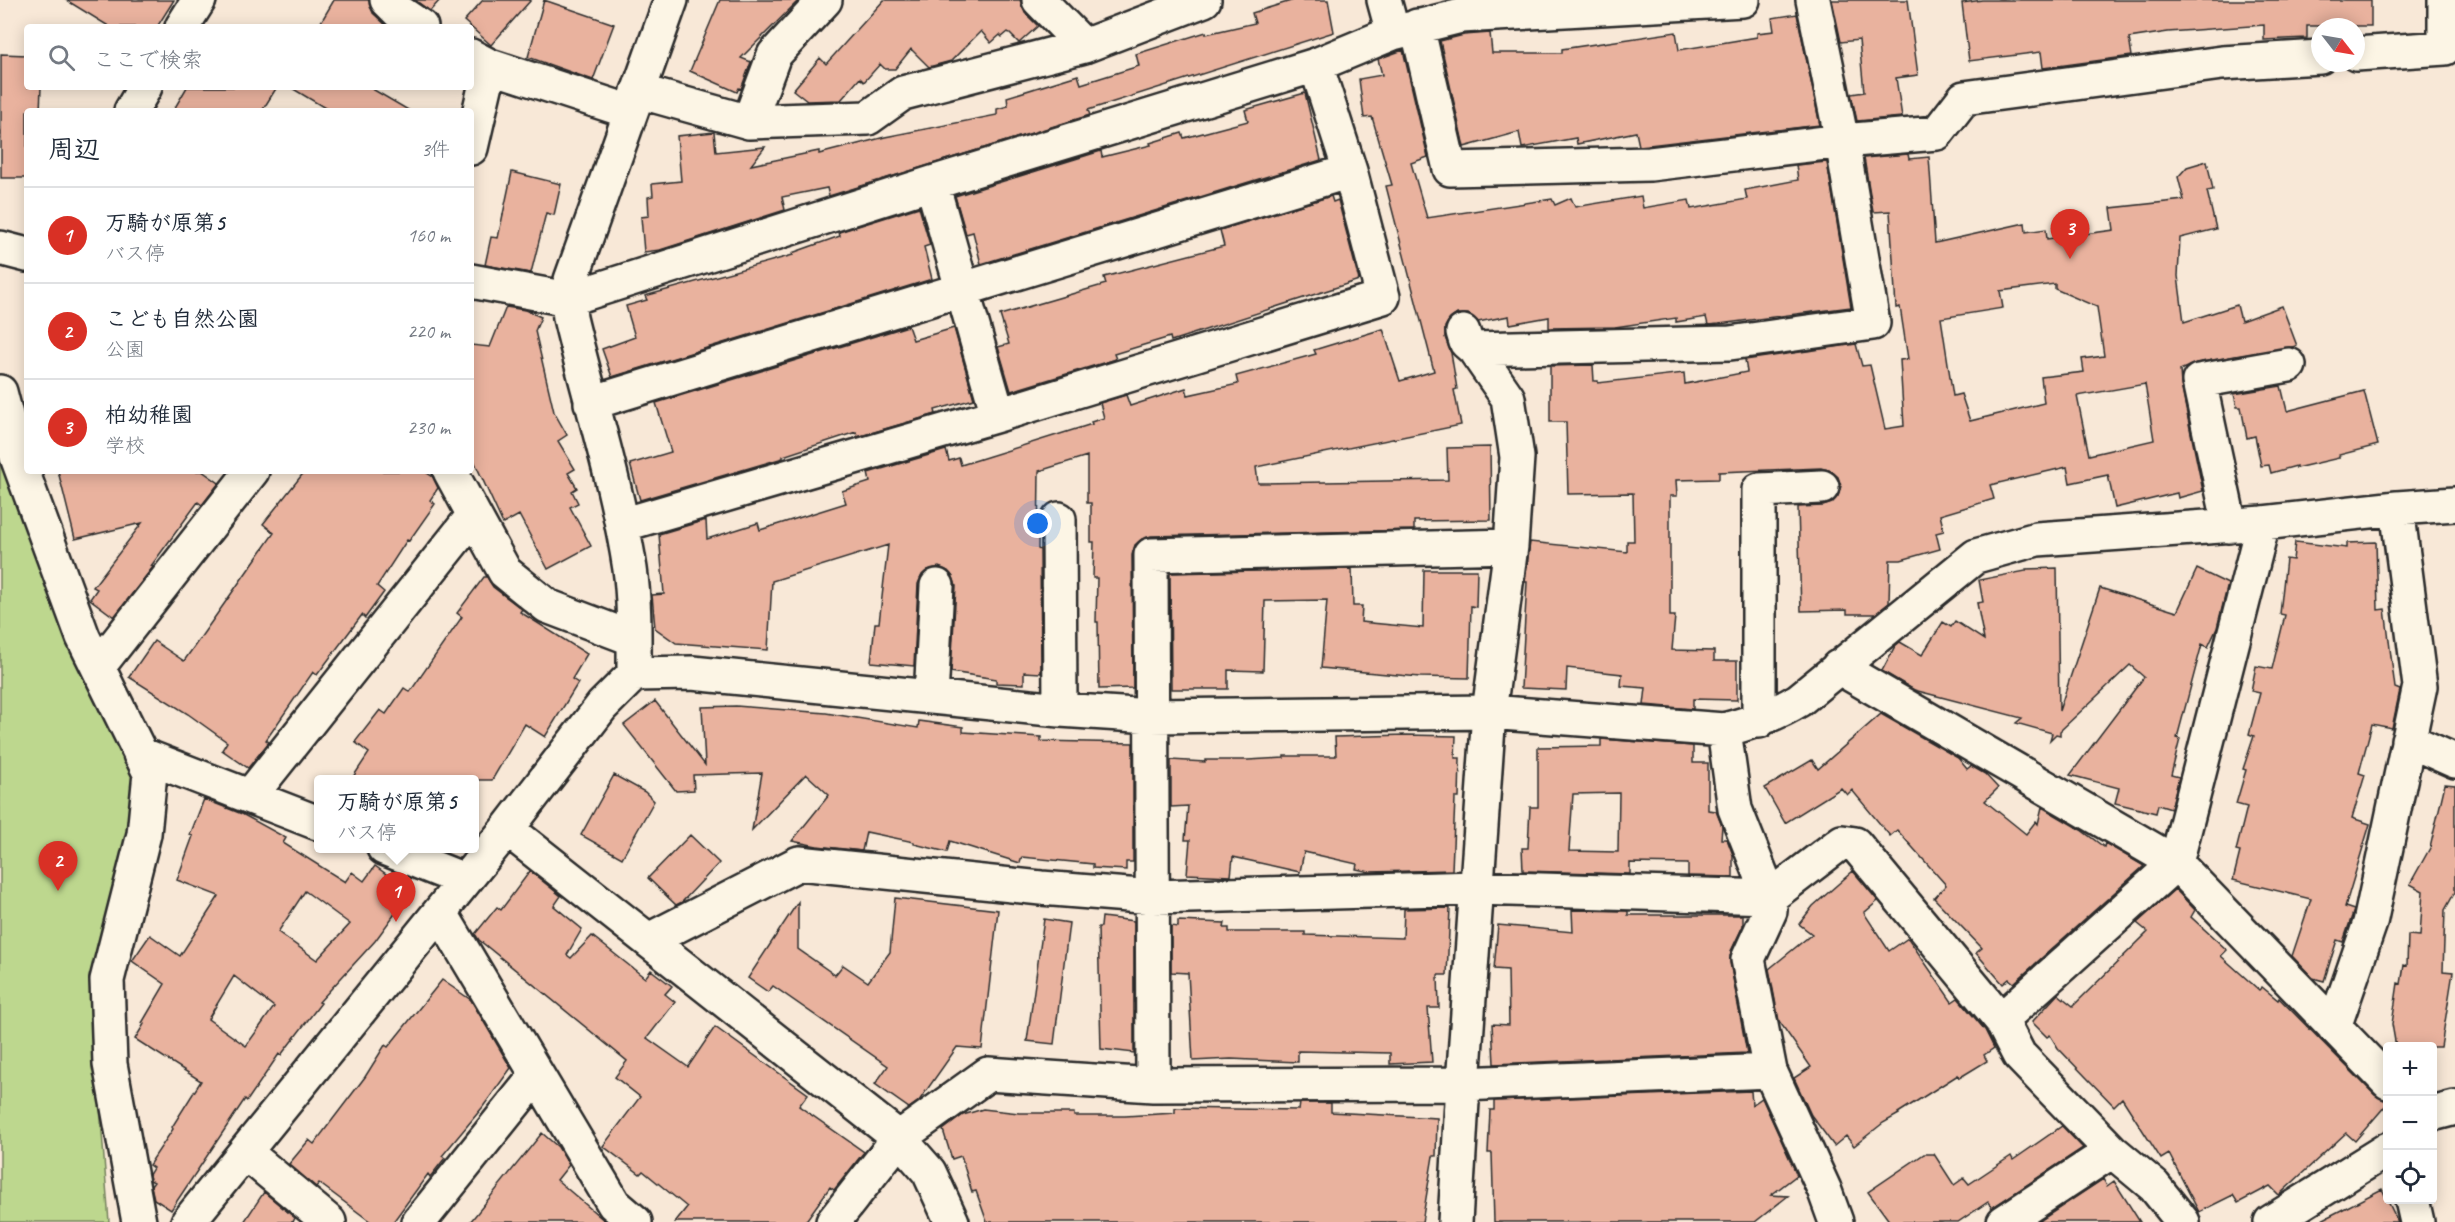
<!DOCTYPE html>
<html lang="ja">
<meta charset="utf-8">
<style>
body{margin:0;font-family:Caveat,"Klee One",sans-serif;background:#f2f2f3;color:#1f2937}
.controls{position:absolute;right:18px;bottom:18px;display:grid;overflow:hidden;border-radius:6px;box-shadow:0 3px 15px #0003}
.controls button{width:54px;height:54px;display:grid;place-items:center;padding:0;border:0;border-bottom:2px solid #e0e1e3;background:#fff;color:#1f2937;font:30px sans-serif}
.compass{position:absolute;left:2311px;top:18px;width:54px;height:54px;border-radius:50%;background:#fff;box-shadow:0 3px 15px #0003;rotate:121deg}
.you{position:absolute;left:1038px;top:524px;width:21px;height:21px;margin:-15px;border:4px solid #fff;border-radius:50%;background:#1a73e8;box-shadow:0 0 0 9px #1a73e833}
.badge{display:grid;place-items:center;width:39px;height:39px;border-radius:50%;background:#d93025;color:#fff;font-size:20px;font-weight:700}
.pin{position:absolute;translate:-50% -50px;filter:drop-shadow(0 2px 3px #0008)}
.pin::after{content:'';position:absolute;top:32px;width:21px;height:18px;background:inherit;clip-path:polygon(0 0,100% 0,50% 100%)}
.popup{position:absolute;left:314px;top:775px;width:165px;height:78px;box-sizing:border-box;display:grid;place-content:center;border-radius:6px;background:#fff;filter:drop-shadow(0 2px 4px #0005);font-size:20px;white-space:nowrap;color:#747a83}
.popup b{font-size:22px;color:#1f2937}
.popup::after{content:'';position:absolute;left:50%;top:100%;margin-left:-12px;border:12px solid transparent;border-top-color:#fff}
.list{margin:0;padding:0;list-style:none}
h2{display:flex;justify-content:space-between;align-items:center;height:78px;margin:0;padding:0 24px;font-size:26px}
h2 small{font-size:20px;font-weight:400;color:#747a83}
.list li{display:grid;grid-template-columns:39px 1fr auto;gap:18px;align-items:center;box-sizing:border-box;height:96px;padding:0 24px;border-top:2px solid #e0e1e3}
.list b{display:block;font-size:22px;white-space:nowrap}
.list p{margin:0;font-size:20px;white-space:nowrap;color:#747a83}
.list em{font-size:20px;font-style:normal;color:#747a83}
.icon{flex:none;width:33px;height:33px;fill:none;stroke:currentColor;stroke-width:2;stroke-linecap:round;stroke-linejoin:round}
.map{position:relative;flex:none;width:2455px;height:1222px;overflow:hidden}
.search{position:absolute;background:#fff;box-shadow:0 3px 15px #0003;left:24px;top:24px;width:450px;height:66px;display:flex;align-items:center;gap:15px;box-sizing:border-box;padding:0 21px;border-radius:6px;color:#747a83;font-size:22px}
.panel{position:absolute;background:#fff;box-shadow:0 3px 15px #0003;left:24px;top:108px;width:450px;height:366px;border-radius:6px}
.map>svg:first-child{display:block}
.green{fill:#bdd78e;stroke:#74815c;stroke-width:1.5}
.building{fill:#e9b29e;stroke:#2b2b2b;stroke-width:1.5;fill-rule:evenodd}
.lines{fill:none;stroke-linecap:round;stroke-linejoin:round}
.minor-casing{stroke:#2b2b2b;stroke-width:38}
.minor{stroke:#fcf5e5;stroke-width:33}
</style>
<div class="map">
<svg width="2455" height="1222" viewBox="0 0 2455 1222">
<rect width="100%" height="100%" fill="#f8e8d7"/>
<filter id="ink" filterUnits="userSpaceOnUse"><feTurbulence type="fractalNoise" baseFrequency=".0167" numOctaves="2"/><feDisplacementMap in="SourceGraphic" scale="12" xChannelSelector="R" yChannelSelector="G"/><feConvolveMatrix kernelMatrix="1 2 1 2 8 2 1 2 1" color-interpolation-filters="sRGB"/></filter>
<g filter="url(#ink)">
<path class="green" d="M0 443 2 466 85 669 139 789 91 994 109 1222H0Z"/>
<path class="building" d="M66 0H174L157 27H110Z
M334 0H369L373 13 388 27H318Z
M415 0H440L430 11Z
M483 0H531L491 45 464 21Z
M544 0 614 24 593 80 528 57Z
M720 0H799L741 58 751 62 741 89 739 88 737 92 690 71Z
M884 0H1020L1025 13 1038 26 1019 43 1008 32 1002 37 1000 35 991 43 981 31 951 61 929 67 911 49 895 69H885L880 64 864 82 860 78 841 100 807 101 793 90 820 58 826 64Z
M1294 0H1328L1334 32 1088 110 1090 115 829 196 827 188 782 197 785 210 660 250 644 252 641 217 649 216 648 197 653 196 652 184 681 181 677 136 714 132 716 152 765 147 751 165 819 151V154L885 137 997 115V109L1008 106 1007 97 1078 75 1081 84 1139 66 1136 54 1206 32V34L1255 23 1252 13Z
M1832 0H1908L1918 75 1896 78 1902 117 1857 121 1851 94 1864 92 1859 40 1841 42Z
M1982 0H2371V26H2307V38L2264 40V25L2168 32 2129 38 2132 56 2043 68 2041 52 1969 61 1962 3Z
M1797 14 1820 125 1649 145 1639 146 1636 132 1577 144 1576 138 1522 148 1519 132 1464 147 1440 41 1464 35 1490 33 1492 53H1562V49L1676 32 1679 50 1757 37V33L1774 31 1772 18Z
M1403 50 1428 157 1411 163 1427 218 1552 199 1555 205 1571 198 1575 207 1641 196 1643 208 1689 200 1691 209 1747 199 1745 190 1798 180 1796 165 1827 162 1851 307 1719 324 1708 325 1706 317 1676 322V318L1615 327 1549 328V317L1510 324 1509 316 1478 322 1468 314H1457L1450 319 1445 327V337L1451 353 1457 389 1454 390 1461 425 1256 467 1258 483 1448 480 1447 448 1490 447 1491 520 1414 521V530L1151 536 1142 539 1135 545 1132 555 1133 688 1099 689 1098 622H1096L1097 578H1093L1094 542H1091V503H1087V456L1039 471 1038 549 1040 550 1041 673 1024 672V684L996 683V679L951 672 956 586 953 577 948 571 939 567 928 570 922 575 918 584 914 666 871 662 875 623H879L888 545 772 581 768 650 676 643 655 628 652 595 664 594 659 534 706 520 707 539 758 523 760 530 846 503 842 491 870 482 868 473 946 450 949 461 959 458 961 465 1092 424 1091 422 1104 418 1100 403 1126 395 1130 406 1186 388 1188 395 1238 384 1236 376 1316 354 1314 350 1383 329 1400 381 1434 371 1386 186 1392 185 1372 117 1364 118 1359 79 1382 75 1378 59Z
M1 54 27 55V87H41L40 111H27V178H1Z
M187 87H277L262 111H173Z
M290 87H369L410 111H330Z
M1305 93 1321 160 981 264 973 232 966 234 955 196 1101 151 1102 157 1151 145 1150 143 1182 133 1184 138 1248 121 1245 110Z
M1908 154 1909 159 1929 157 1935 243 2025 223 2026 232 2046 229 2047 239 2114 230 2111 208 2184 200 2178 177 2187 167 2207 161 2213 190 2207 191 2216 229 2180 238 2178 276 2184 322 2237 305 2241 321 2282 306 2297 346 2196 363 2180 370 2181 385 2203 491 2178 498 2177 493 2115 508 2108 475 2070 483 2067 467 1990 485 1994 499 1940 515 1944 531 1936 533 1940 549 1901 560H1890L1889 603 1875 614H1847V610L1801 611 1798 507 1823 506 1832 503 1838 496 1841 486 1838 477 1831 471 1821 468 1719 472V479L1676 480 1677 496H1670V616H1675L1672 650 1714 651V661H1737V700L1693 699V709L1644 705 1646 688 1621 686 1622 674 1567 668 1566 690 1521 688 1527 582H1525L1530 542 1627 552V541H1634L1633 493 1568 494 1566 422H1550V366L1593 365 1594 381H1598V383L1684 373 1685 384 1747 372 1745 360 1856 344 1862 366 1870 365 1885 429 1904 426 1900 360 1908 359 1900 307 1896 308 1890 211 1873 212 1864 158ZM2055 284V289L2097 307 2104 356 2082 359 2084 372 2041 377 2044 403 1970 421 1961 394 1953 396 1941 318 2003 308 2000 291ZM2145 384 2154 440 2089 455 2077 396Z
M512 172 561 184 554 215 546 213 531 273 485 265 491 237 498 238Z
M1331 196 1333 202 1338 200 1359 280 1171 341 1170 337 1114 354 1116 359 1011 391 998 347 1009 344 1000 315 1106 284 1104 277 1224 246 1220 230Z
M919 207 930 245 924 247 932 279 612 377 602 349 635 337 626 306 647 300 645 296 793 255 792 253 840 236 839 232Z
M506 307 525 310 541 317 535 331 554 412 567 435 558 441 575 469 568 473 577 488 572 491 578 503 570 507 591 546 548 569 519 515 503 524 471 454V345L490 347Z
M908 326 913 340 954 328 974 399 935 410 936 414 857 437 856 432 783 456V458L640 500 630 464 671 452 656 403Z
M2281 386 2287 411 2364 391 2378 445 2339 455V458L2296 468V466L2271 473 2269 465 2261 466 2255 436 2247 438 2241 407H2237L2234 394Z
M58 471H202L219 483 202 505 198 502 151 566 153 567 114 617 90 599 97 589 93 587 142 523 75 539Z
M305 471H424L433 477 438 488 430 500 435 504 409 541 407 540 377 586 384 592 365 618 362 615 317 675 313 672 266 740 269 742 248 768 222 750 227 742 188 714 129 677 154 641 184 661 274 533 263 524Z
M2295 542 2347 548V543L2376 542 2378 610 2385 609 2395 688 2400 690 2392 728 2372 724 2359 773 2365 775 2352 818 2370 824 2345 907 2354 910 2352 916 2343 942 2337 940 2324 981 2313 978 2292 956 2311 899 2233 880 2240 852 2236 851 2247 807 2236 804 2246 770 2243 769 2254 736 2249 734 2260 693 2251 691 2256 666 2272 669 2285 615 2280 614 2286 559 2293 560Z
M2057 568 2059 711 2100 588 2177 612 2197 569 2228 584 2217 628 2208 647 2202 644 2177 738 2180 739 2171 775 2179 777 2171 809 2158 805 2156 813 2115 803 2119 788 2070 775 2144 677 2130 665 2060 731V735L2056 734 2050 740 2052 733 2016 723 2022 718 1914 690 1882 671 1895 646 1900 642 1922 655 1943 622 1951 627 1955 621 1984 640 1977 603 1983 602 1979 580 2026 571V569Z
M1352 569 1353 606H1362L1361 622 1423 628 1424 570H1477L1476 607 1471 606 1469 678 1420 677 1321 668 1327 600 1265 601 1263 671 1228 670V689H1171L1170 573Z
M484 577H487L493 587 522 609 520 612 587 654 572 679 578 683 545 737 525 724 492 780H351L369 753 355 742 380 710 386 714 404 688 410 692 462 617 457 613Z
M655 701 705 765 702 707 736 706 826 713 918 728 919 721 963 727V732L1041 737V741L1133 743V862H1126V870L1093 868V864L1022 857 1020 863 950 841 947 852 914 844V842L866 832 862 851 817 846 792 841 829 795 806 774 752 830 762 773 693 775 694 790 676 791 624 725Z
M1881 714 1958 758 1967 769 1971 766 1985 774 1998 788 1985 801 2026 834 2036 821 2038 824 2042 807 2081 830 2104 847 2105 843 2144 866 2014 983 2009 979 2003 984 1976 953 1982 948 1934 898 1946 885 1897 830 1890 836 1852 790 1847 795 1841 788 1785 823 1765 788 1812 760 1818 769Z
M1406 735 1456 736 1455 758H1460L1459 798H1455L1452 870 1370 872 1356 869 1357 864 1304 852 1300 872 1233 857 1231 876 1187 874 1190 840H1185L1188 806 1171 807V760L1205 762V760H1248L1284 758V756H1336L1335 737Z
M1601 739 1693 746V763H1708V810L1716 811 1722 826 1721 839H1727L1733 855V877L1688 876V864L1630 863V874L1523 871 1522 848H1528L1530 807H1538V747L1601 746ZM1619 793 1618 852 1569 851 1573 794Z
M614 775 645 792 654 801 622 858 581 835Z
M2445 784 2455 785V892L2445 910 2443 971 2453 972 2441 1047H2396L2392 1024 2398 983 2401 984 2404 965 2407 966 2408 935 2420 936 2423 891 2410 884 2430 848Z
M204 799 242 814 286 838 283 843 345 882 352 872 364 881 375 866 411 892 375 941 319 1002 321 1003 281 1055 279 1054 247 1101 245 1099 171 1210 154 1199 151 1186 154 1182 150 1180 149 1175 153 1168 149 1165 173 1129 172 1127 201 1081 135 1039 144 1024 142 1023 165 984 132 961 150 935 180 956 219 896 177 880 193 836 190 835ZM305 891 350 924 317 960 278 932ZM234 976 274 1007 246 1046 208 1019Z
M690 835 719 863 682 902 676 905 648 878Z
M530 871 561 896 554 906 582 929 567 955 571 958 592 936 645 978 651 970 672 986 665 994 675 1002 647 1038 688 1067 715 1027 808 1094 799 1106 864 1152 834 1190 830 1187 805 1222H675L687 1207 643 1171 640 1174 603 1146 640 1097 615 1077 627 1061 479 940 475 934 497 907 501 910Z
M1853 871 1878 901 1864 913 1889 951 1908 938 1952 1002 1958 998 1985 1030 1994 1048 1984 1055 1987 1061 1959 1078 1958 1075 1898 1113 1899 1114 1883 1123 1854 1146 1846 1136 1834 1146 1811 1115 1794 1078 1811 1067 1779 1021 1769 969 1812 934 1799 924 1813 906Z
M2175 889 2195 910 2191 917 2227 950 2221 956 2259 990 2262 987 2278 1000 2279 998 2375 1095 2386 1100V1105L2355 1141 2346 1133 2279 1195 2270 1186 2238 1203 2233 1195 2199 1212 2169 1154 2161 1159 2122 1098 2114 1106 2058 1048 2050 1035 2047 1037 2032 1022 2058 994 2073 1006 2148 932 2137 923Z
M895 898 998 910 982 1049 957 1047 919 1101 909 1108 875 1084 888 1066 773 986 768 992 748 978 798 902V949L835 975 843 965 868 982 890 952Z
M1450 908 1447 975H1438L1439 1008H1428L1432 1062 1390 1064V1053L1298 1051V1062L1231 1059 1193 1061 1188 973 1171 972V926L1178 927V921L1225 923 1224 928H1229V932H1305V935L1403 938 1404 909Z
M1572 910 1628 911V915H1743V926L1731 951 1730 962 1747 1053 1494 1064 1492 1024 1509 1025 1508 970 1494 969 1498 925 1573 932Z
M1102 917 1134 921V1053L1101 1049 1098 927H1101Z
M1044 919 1069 923 1054 1044 1027 1041Z
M442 980 471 1000 511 1068 482 1108 442 1156 445 1158 430 1177 428 1174 393 1222H371L319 1183 316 1187 289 1164 309 1140 314 1144 365 1077 385 1045 388 1047Z
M1751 1091 1752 1105 1762 1098 1797 1175 1771 1195 1788 1196 1755 1222H1494L1492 1153H1488L1490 1110H1494V1101Z
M1300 1103H1331V1112L1437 1118 1436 1156H1433L1422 1222H987L976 1191 972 1192 961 1156 952 1159 943 1130 963 1115 983 1109 1019 1113H1074V1116H1125L1175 1113V1108L1299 1110Z
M2062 1126 2083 1148 1992 1208 1988 1202 1958 1222H1890L1868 1192 1924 1154H1934L1954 1185 1964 1178 1969 1184 2011 1156 2013 1160Z
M542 1133 558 1147 569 1165 557 1180 606 1222H470Z
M2103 1179 2107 1186 2114 1181 2140 1222H2038Z
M2382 1189 2398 1222H2318Z
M264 1192 295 1218 293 1222H244Z"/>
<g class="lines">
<g class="minor-casing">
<path id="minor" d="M387 0 399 12 421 27
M1039 0 1084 46
M1384 0 1393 33
M1417 26 1450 169 1650 164 1842 141 1937 133 1964 98 2222 63 2320 57
M182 27 199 0
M2356 54 2445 48V0
M471 56 490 66 631 112
M638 91 749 122 868 118 903 93 1084 46 1204 0
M131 111 145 87
M749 122 774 55 825 0
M471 148 490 66
M932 183 998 415
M0 248 27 255
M471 281 568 299 932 183 1316 65 1393 33 1461 16 1743 0
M1474 349 1730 343 1873 323 1842 141 1813 0
M0 392 17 457 83 637 150 773 144 834 107 980 110 1064 139 1222
M591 403 1350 171
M450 471 505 572 547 606 634 639
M1059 519 1060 710
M622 525 998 415 1383 297 1350 171 1316 65
M2230 526 2199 381 2289 365
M98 667 252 471
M1838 667 2176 863 2388 1082
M634 674C634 640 635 603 630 569 617 484 590 401 570 318L568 299 571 280 671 0
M931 697 937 586
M1759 721V490L1822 487
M1724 730 1735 809 1770 897V911L1748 959 1770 1071 1824 1189 1836 1222
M2408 740 2455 761
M140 754 318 823
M250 796 474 515
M507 829 899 1138 929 1172 952 1222
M384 848 464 880
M440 912 614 1204 635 1222
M649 940 799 863 1041 888 1153 897 1477 888 1770 897 1842 842 1855 844 2001 1020
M2334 1027 2370 923 2420 686 2397 508
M1153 1085 1151 555 1511 546
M2432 1114 2455 1108
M245 1152 329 1222
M2412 1200 2417 1222
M188 1222 507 829 602 706 634 674 692 673 1060 710 1151 716 1489 712 1724 730C1751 723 1775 715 1799 700L1976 556 2037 539 2263 523 2397 508 2455 504
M419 1222 537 1075
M833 1222 899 1138 988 1074 1153 1085 1463 1084 1770 1071
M1455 1222 1463 1084 1489 712 1511 546 1517 457 1508 398 1474 349 1466 342 1463 332
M2004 1222 2112 1151
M2183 1222 2154 1186 2112 1151 2019 1055 2001 1020 2176 863 2263 523
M2271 1222 2388 1149"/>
</g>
<use href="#minor" class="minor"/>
</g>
</g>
</svg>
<div class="controls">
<button>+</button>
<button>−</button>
<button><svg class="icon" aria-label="locate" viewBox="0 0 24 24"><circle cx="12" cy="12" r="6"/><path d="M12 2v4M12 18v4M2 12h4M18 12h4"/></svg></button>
</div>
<svg class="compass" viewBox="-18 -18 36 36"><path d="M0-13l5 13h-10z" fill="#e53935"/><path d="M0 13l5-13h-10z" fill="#747a83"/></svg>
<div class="you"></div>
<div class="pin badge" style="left:396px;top:922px">1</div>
<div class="popup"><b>万騎が原第5</b>バス停</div>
<div class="pin badge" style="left:58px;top:891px">2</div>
<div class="pin badge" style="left:2070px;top:259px">3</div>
<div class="search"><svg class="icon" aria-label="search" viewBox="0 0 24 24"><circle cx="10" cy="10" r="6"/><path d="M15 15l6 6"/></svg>ここで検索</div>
<section class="panel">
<h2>周辺<small>3件</small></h2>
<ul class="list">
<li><span class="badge">1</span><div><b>万騎が原第5</b><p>バス停</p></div><em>160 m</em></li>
<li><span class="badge">2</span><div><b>こども自然公園</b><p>公園</p></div><em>220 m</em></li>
<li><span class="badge">3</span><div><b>柏幼稚園</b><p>学校</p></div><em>230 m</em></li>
</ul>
</section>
</div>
